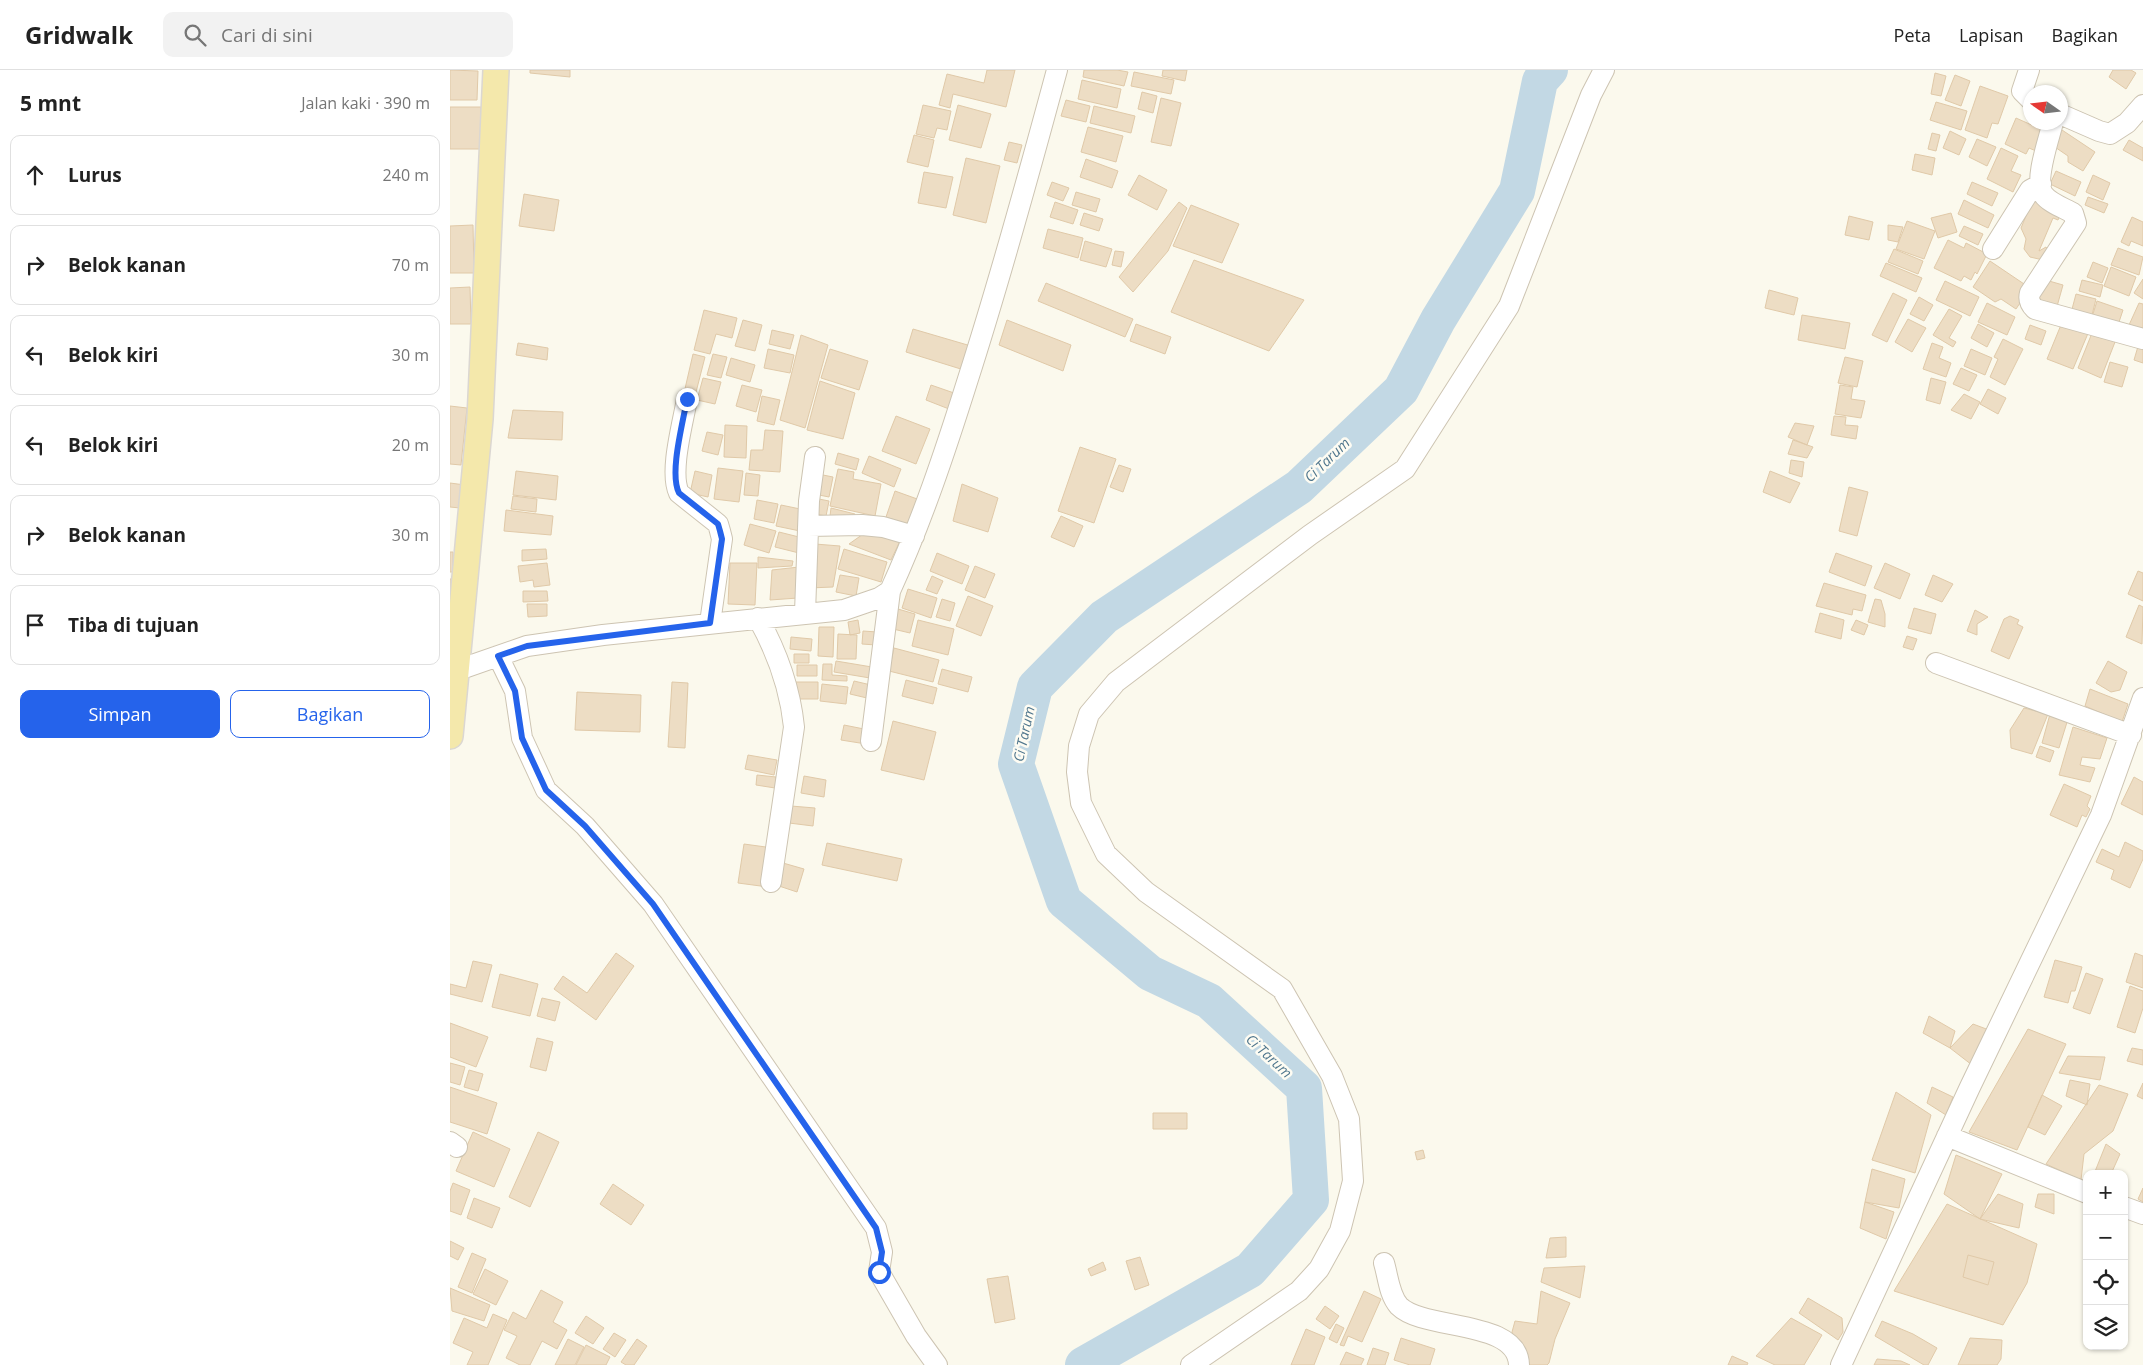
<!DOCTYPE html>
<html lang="id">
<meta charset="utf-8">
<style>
body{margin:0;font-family:"Open Sans",sans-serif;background:#f2f2f2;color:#222}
.controls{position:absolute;right:15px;bottom:15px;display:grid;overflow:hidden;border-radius:10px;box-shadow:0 1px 4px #0004}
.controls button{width:45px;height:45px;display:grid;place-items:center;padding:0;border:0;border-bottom:1px solid #e0e0e0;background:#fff;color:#222;font:25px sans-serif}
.compass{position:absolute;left:1573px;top:15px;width:45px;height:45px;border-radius:50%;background:#fff;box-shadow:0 1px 4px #0004;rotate:284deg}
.stop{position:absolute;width:15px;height:15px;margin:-11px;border:4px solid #2563eb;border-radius:50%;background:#fff}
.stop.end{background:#2563eb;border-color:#fff;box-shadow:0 1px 5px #0008}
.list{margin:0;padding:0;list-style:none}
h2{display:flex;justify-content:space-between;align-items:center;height:65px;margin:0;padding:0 20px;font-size:21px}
h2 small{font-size:16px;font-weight:400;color:#767676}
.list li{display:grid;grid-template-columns:32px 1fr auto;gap:15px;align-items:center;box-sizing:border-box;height:80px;margin:0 10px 10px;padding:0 10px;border:1px solid #e0e0e0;border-radius:10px}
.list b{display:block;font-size:19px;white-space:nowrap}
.list em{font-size:16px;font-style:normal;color:#767676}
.actions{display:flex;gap:10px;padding:15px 20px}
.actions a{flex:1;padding:11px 0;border:1px solid #2563eb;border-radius:10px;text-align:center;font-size:18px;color:#2563eb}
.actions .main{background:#2563eb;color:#fff}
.icon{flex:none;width:28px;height:28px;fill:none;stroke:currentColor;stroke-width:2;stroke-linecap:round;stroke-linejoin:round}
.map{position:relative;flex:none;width:1693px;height:1295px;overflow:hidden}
header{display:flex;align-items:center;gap:30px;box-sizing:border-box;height:70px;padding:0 25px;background:#fff;border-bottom:1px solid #e0e0e0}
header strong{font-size:24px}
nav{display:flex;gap:28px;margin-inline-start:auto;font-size:18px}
.search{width:350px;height:45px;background:#f2f2f2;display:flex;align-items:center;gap:12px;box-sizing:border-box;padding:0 18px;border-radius:10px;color:#767676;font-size:19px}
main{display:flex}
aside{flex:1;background:#fff}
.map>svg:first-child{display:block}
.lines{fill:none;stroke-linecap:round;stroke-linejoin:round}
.river{stroke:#c2d8e4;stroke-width:36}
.building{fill:#edddc4;stroke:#e0c9a8}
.minor-casing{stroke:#cdc4b2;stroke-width:22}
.major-casing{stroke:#dbd7d2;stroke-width:28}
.minor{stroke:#fff;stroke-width:20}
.major{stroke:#f4e8ab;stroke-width:25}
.route{stroke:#2563eb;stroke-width:6}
.labels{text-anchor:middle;stroke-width:5;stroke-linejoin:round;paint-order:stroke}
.water-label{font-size:14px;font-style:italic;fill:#4f768d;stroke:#fefcf3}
</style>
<header>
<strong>Gridwalk</strong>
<div class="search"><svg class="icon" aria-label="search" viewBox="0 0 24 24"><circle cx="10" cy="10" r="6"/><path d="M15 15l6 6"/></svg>Cari di sini</div>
<nav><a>Peta</a><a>Lapisan</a><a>Bagikan</a></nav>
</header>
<main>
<aside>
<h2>5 mnt<small>Jalan kaki · 390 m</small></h2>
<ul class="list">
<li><svg class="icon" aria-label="ahead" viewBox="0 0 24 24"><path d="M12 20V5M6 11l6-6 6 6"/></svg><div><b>Lurus</b></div><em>240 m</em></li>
<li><svg class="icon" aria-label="right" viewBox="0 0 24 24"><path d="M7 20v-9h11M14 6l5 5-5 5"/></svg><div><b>Belok kanan</b></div><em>70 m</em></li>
<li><svg class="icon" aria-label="left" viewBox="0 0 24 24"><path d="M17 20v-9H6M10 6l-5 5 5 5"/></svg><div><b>Belok kiri</b></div><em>30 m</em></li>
<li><svg class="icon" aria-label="left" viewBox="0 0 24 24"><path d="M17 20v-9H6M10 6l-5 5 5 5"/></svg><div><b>Belok kiri</b></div><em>20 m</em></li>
<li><svg class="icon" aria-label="right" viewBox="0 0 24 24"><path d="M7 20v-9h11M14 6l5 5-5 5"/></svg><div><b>Belok kanan</b></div><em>30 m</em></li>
<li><svg class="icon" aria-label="arrive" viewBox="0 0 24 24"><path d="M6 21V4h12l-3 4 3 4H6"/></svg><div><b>Tiba di tujuan</b></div></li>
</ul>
<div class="actions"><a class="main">Simpan</a><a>Bagikan</a></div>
</aside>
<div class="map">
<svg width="1693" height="1295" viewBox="0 0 1693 1295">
<rect width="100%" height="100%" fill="#fbf9ed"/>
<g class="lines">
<path class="river" d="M633 1295 800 1200 861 1130 854 1018 759 931 700 903 614 831 566 694 585 617 654 547 849 417 951 320 988 250 1067 121 1090 11 1100 0"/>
</g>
<path class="building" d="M0 0 28 1 27 30H0Z
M80 0H120V7L80 3Z
M537 0H565L556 37 503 24 500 38 489 35 497 4 534 13Z
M634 0H667L678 2 674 16 633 7Z
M713 0H737L735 11 712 6Z
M1663 0H1681L1686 3 1676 19 1659 7Z
M684 2 724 10 721 24 681 16Z
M1485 3 1496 6 1491 26 1481 24Z
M1505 5 1520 11 1511 36 1495 30Z
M632 10 671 19 667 38 628 29Z
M1530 16 1558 26 1548 54 1542 53 1537 68 1515 60Z
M692 22 707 26 703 43 688 39Z
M711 28 731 33 721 76 701 72Z
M616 30 640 36 636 52 611 46Z
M1486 32 1517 41 1511 60 1480 50Z
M473 35 501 41 497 60 487 58 484 68 466 64Z
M508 35 541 44 531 78 499 70Z
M644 36 685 46 681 63 640 53Z
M0 37H31L30 79H0Z
M1566 48 1595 61 1586 81 1579 78 1576 84 1555 74Z
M638 57 673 66 666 92 631 82Z
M1609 58 1645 82 1633 101 1618 92V86L1599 73Z
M1500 61 1516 69 1509 85 1493 78Z
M1482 63 1490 65 1486 81 1478 79Z
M464 65 484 70 478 97 457 92Z
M1527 69 1546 77 1537 96 1519 87Z
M1679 70 1693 78V91L1673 80Z
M559 72 572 75 567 93 554 90Z
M1551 78 1568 86 1561 101 1571 105 1563 122 1537 109Z
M1465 84 1485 88 1482 105 1462 100Z
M516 88 550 96 536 153 503 145Z
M636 89 668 101 662 118 630 107Z
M1606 101 1631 112 1625 126 1600 114Z
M474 102 503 107 496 138 468 133Z
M689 105 717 120 707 140 678 125Z
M1643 105 1660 113 1653 130 1636 122Z
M602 112 619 118 613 131 597 125Z
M1522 112 1548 123 1542 136 1517 124Z
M626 122 650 129 646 142 622 135Z
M74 124 109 130 104 161 69 156Z
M1638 127 1658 134 1654 143 1635 135Z
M1583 129 1612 141 1608 150 1603 148 1589 181 1596 177 1601 185 1593 190 1580 187 1574 179 1576 169 1571 158Z
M1514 130 1544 145 1538 158 1508 144Z
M605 132 628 140 623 154 600 147Z
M729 132 737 138 718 181 683 222 669 207Z
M741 135 789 154 772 193 723 176Z
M634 143 653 149 649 161 630 155Z
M1501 143 1507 162 1488 168 1481 148Z
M1399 146 1423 152 1419 170 1395 165Z
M1682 147 1693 152V176L1681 171 1679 176 1671 172Z
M1457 151 1485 161 1474 189 1446 179Z
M23 155 24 203H0V156Z
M1438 155 1453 157 1448 172 1438 170Z
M1514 156 1533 164 1528 175 1509 166Z
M598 159 633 168 628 188 593 178Z
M1498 170 1514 178 1516 173 1537 184 1527 204 1525 202 1521 210 1514 206 1511 211 1484 198Z
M635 171 662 179 656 197 630 190Z
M1668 178 1693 187 1689 205 1661 195Z
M1444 179 1473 191 1468 204 1438 192Z
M665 181 674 182 671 197 662 195Z
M744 190 854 230 819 281 721 242Z
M1540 191 1580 218 1566 239 1551 229 1545 232 1523 217Z
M1643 192 1658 198 1652 213 1637 207Z
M1436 193 1472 208 1466 222 1430 206Z
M1661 197 1686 207 1679 226 1654 216Z
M1592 209 1613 215 1606 240 1585 234Z
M1693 209V229L1684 223Z
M1632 210 1653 215 1650 227 1629 221Z
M1495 211 1529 227 1520 246 1486 230Z
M596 213 683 249 675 267 588 231Z
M20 217 21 254H0V218Z
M1319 220 1348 228 1344 245 1315 238Z
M1443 223 1457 230 1437 272 1422 265Z
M1626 224 1646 229 1641 249 1621 243Z
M1469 227 1483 235 1474 251 1460 244Z
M1647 231 1673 240 1668 255 1642 247Z
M1537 233 1565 247 1557 265 1528 252Z
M1689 233 1693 234V261L1679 255Z
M1499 239 1512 246 1499 268 1506 272 1503 277 1483 265Z
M254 240 287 248 282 268 266 264 260 284 244 280Z
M1352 245 1400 253 1395 279 1348 270Z
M1458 249 1476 258 1462 282 1445 272Z
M293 250 312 255 305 281 285 276Z
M557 250 621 275 613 301 549 275Z
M1613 250 1639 261 1623 299 1597 289Z
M686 254 721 267 715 284 680 271Z
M1528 254 1544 263 1537 277 1521 268Z
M1580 255 1596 261 1591 275 1575 269Z
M463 259 521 276 514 300 456 282Z
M322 260 344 265 340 279 319 274Z
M1642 263 1665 272 1651 308 1628 298Z
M351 265 378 275 355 358 330 350Z
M1553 269 1573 279 1555 315 1540 307 1548 289 1544 287Z
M68 273 98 278 97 290 66 285Z
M1482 273 1493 277 1489 288 1501 293 1496 307 1473 299Z
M1689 273 1693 274V293L1684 290Z
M318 279 344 285 340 303 314 298Z
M380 279 418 291 409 320 371 308Z
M1521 279 1542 288 1535 305 1514 296Z
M243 284 255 287 245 326 234 323Z
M263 284 277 287 271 308 257 305Z
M1395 287 1413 291 1407 317 1388 313Z
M281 288 305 295 300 312 276 305Z
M1660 292 1678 297 1672 317 1654 312Z
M1511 298 1527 305 1519 321 1503 314Z
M253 308 271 312 265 334 247 330Z
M1481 308 1496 312 1490 334 1476 330Z
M370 311 405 323 393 369 357 360Z
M292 315 312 320 306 342 286 336Z
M481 315 504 323 499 339 476 330Z
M1390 315 1403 317 1401 329 1415 331 1411 348 1385 344Z
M1538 319 1556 328 1548 344 1530 334Z
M1514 324 1530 332 1521 349 1501 340Z
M312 326 330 330 324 355 307 351Z
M0 336 17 338 11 395 0 394Z
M63 340 113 342 112 370 58 368Z
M446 346 480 359 466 394 432 381Z
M1384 346 1396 347 1395 355 1408 356 1406 369 1381 365Z
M1345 353 1364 356 1357 375 1338 367Z
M275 355 297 356 296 388 274 387Z
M315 360 333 361 330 402 299 400 301 380H313Z
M257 362 273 365 268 385 252 381Z
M1343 370 1363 377 1357 388 1338 384Z
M630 377 666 389 644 453 608 441Z
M388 383 409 389 406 400 385 394Z
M419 386 451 399 444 417 412 403Z
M1341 390 1354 392 1352 407 1339 403Z
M669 395 681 399 673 422 660 417Z
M268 398 293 401 289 432 264 429Z
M388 399 404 402 403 409 431 414 425 446 380 436Z
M66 401 108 406 106 430 63 425Z
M245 401 262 405 258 427 240 423Z
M1320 401 1350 413 1340 433 1313 422Z
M296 403 310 405 308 426 294 425Z
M368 404 383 407 379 427 364 424Z
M0 413 15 415 10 438 0 437Z
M512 414 548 428 538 462 503 451Z
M1399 417 1418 422 1407 466 1389 461Z
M445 421 470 430 461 456 436 447Z
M63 426 87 429 86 442 61 439Z
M364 428 379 431 376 446 361 443Z
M307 430 328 434 324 453 304 449Z
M331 435 355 440 350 461 326 456Z
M381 438 405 444 403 452 380 446Z
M56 440 103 446 101 465 54 461Z
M611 446 633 456 624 477 601 467Z
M300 454 326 461 319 483 294 475Z
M329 462 353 468 349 483 325 477Z
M416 462 450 471 441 490 399 474Z
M365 474 390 476 383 517 359 518Z
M96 479 97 489 72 491V480Z
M394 479 437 492 431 512 388 499Z
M0 482H3V502H0Z
M487 483 519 496 512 514 480 501Z
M1386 483 1422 496 1415 516 1379 502Z
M308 487 343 491 342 496 308 498Z
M97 493 100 515 84 517 83 510 70 512 68 496Z
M280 493H307L305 535 278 534Z
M1435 493 1460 504 1450 529 1424 518Z
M525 496 545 504 535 528 515 520Z
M349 497 348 528 320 530 322 500Z
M1688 501 1693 503V531L1678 524Z
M390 505 409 508 406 526 386 522Z
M1483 505 1503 514 1492 532 1475 525Z
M482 506 493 511 487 524 476 520Z
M0 509H2L0 553Z
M1374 513 1416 525 1412 541 1403 539 1402 545 1366 536Z
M458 519 487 528 481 548 452 538Z
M73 521H97L98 531 73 532Z
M518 526 543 536 531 566 506 556Z
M492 529 505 533 500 551 486 547Z
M1425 529 1431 530 1435 544V557L1418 552Z
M77 534H97V546L78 547Z
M1689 535 1693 537 1692 574 1676 567Z
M1464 538 1486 544 1481 564 1458 558Z
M448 539 465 544 460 563 443 559Z
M1525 540 1538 547 1527 554V565L1517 561Z
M1370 543 1394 550 1391 569 1365 562Z
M1560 546 1569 550 1567 554 1573 557 1559 589 1541 581 1554 549Z
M408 550 410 563 400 565 398 552Z
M468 550 504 559 498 585 462 576Z
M1406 550 1418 555 1414 565 1401 560Z
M369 557H384L383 587 368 586Z
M413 561 427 562 426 575 412 574Z
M388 564 407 565 406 589H387Z
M1457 566 1467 569 1463 580 1453 577Z
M341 567 362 569 361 581 340 579Z
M444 578 489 590 483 612 439 601Z
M344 584H359V593H344Z
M386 591 422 597 420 608 384 602Z
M1658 591 1677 602 1670 620 1661 622 1646 613Z
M373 594H382V605L397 606V611L372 610Z
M347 595H367V606H347Z
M492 599 522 607 518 622 488 614Z
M456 610 487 618 483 634 452 626Z
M404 611 421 615 417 628 400 624Z
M222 612 238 613 235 678 218 677Z
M343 612H368V629H343Z
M372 614 398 617 396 634 370 631Z
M1640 619 1678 634 1672 652 1635 636Z
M127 622 191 625 190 662 125 660Z
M1574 638 1598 644 1582 684 1561 678 1560 660Z
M1600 644 1618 649 1609 678 1592 673Z
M443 651 486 662 474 710 431 700Z
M394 655 419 660 416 674 391 670Z
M1623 657 1657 668 1650 689 1632 687 1630 695 1645 698 1640 712 1609 705Z
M1590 676 1604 681 1600 692 1586 687Z
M298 685 327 690 324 705 295 699Z
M307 705 326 707 325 718 306 715Z
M354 706 376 710 374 727 351 723Z
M1684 707 1693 712V745L1671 734Z
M1614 714 1641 726 1637 736 1640 739 1636 747 1632 745 1627 757 1600 745Z
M341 736 365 738 363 756 339 753Z
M1675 772 1693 781V789L1680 818 1661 809 1664 800 1646 792 1652 779 1669 787Z
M377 773 452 789 447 811 372 795Z
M294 774 323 778 318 817 288 813Z
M333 793 354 799 347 822 326 815Z
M166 883 184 896 146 950 104 919 113 906 137 923Z
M1685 883 1693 886V918L1676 912Z
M1605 890 1632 897 1625 921H1621L1618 933 1594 927Z
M23 891 42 895 32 932 0 924V914L16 918Z
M1636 903 1653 909 1640 944 1623 938Z
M50 904 88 914 80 946 42 937Z
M1680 916 1693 921V938L1685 963 1667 957Z
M92 928 110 932 105 951 87 946Z
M1479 946 1505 961 1500 978 1473 963Z
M0 953 38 967 26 997 0 987Z
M1523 954 1539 960 1522 995 1500 978Z
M1578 959 1616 974 1567 1080 1519 1062Z
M87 968 103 972 96 1001 80 997Z
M1682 978 1693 980V995L1677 991Z
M1618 986 1655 987 1650 1010 1609 1003Z
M0 993 15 997 10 1015 0 1012Z
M19 1000 33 1004 28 1021 14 1017Z
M1620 1010 1640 1014 1637 1035 1616 1026Z
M1693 1013V1029L1687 1026Z
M1649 1015 1678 1024 1663 1061 1634 1084 1631 1110 1596 1094Z
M0 1017 47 1033 37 1064 0 1052Z
M1482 1017 1503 1027 1496 1045 1477 1033Z
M1446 1022 1481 1045 1465 1103 1422 1090Z
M1592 1025 1612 1036 1595 1065 1578 1057Z
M703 1043H737V1059H703Z
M23 1062 60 1079 44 1117 6 1101Z
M88 1062 109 1072 80 1137 59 1127Z
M1656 1074 1670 1084 1661 1104H1644Z
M973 1080 975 1088 967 1090 965 1082Z
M1506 1085 1552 1104 1530 1149 1494 1124Z
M1422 1099 1455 1109 1449 1138 1415 1132Z
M3 1113 20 1120 11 1145 0 1141V1121Z
M163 1114 194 1135 181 1155 150 1134Z
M1693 1118V1132L1688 1129Z
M1548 1124 1573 1134 1569 1158 1530 1149Z
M1588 1124H1604V1144L1585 1137Z
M24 1128 50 1138 42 1158 17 1148Z
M1415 1132 1444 1142 1436 1169 1410 1158Z
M1497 1134 1587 1174 1577 1213 1553 1255 1444 1221Z
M1116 1167V1187L1096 1188 1100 1168Z
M0 1171 14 1178 8 1190 0 1186Z
M22 1183 36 1189 22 1223 8 1217Z
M1518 1185 1544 1192 1538 1215 1513 1207Z
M690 1187 699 1215 685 1220 676 1191Z
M653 1192 656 1200 641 1206 638 1199Z
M1135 1196 1130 1228 1091 1212 1094 1198Z
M35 1199 58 1211 46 1235 23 1224Z
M558 1206 565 1249 545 1253 537 1209Z
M0 1218 40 1235 34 1251 2 1241Z
M91 1220 113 1232 103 1252 117 1260 107 1279 92 1271 80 1295H70L56 1288 67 1266 54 1260 63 1242 76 1249Z
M914 1221 931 1229 912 1272 898 1266 894 1276 890 1275Z
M1091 1221 1120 1233 1105 1269 1099 1293 1097 1295H1074L1062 1262 1065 1251 1087 1254Z
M1358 1228 1392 1248 1393 1262 1388 1270 1349 1243Z
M875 1236 889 1246 880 1259 866 1249Z
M43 1244 57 1250 38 1295H17L23 1282 3 1273 14 1248 37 1258Z
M136 1246 154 1258 143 1274 125 1263Z
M1341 1248 1372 1265 1354 1295H1325L1306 1286Z
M1432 1251 1463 1264 1487 1278 1478 1295H1474L1425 1266Z
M886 1254 894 1258 887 1273 879 1269Z
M856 1259 875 1267 864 1295H841Z
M164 1263 176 1270 165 1287 153 1279Z
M951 1268 985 1279 980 1295H960L944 1290Z
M1520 1268 1552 1270 1551 1289 1547 1295H1508Z
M118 1269 134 1277 125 1295H105Z
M187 1269 197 1276 184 1295H176L171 1292Z
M136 1275 160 1287 156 1295H126Z
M923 1278 939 1283 935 1295H917Z
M896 1282 914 1289 911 1295H890Z
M1282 1286 1298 1293 1297 1295H1278Z
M1427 1289 1451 1291 1460 1295H1424Z"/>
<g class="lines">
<g class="minor-casing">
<path id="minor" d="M1579 0 1572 21 1580 29
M1610 44 1649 61 1660 64 1677 53 1693 35
M1603 52C1599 69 1584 110 1593 124 1599 133 1614 138 1623 143L1626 153 1580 223C1578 230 1580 234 1585 239L1693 269
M1543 179 1580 120 1591 114
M237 329C233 353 219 402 229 423L268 454 270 461 272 469 260 553
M358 456 412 455 433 457 464 466
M355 543 359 431 365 387
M308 548C327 582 340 618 344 657L321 812
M48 586 65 621 72 668 96 720 135 756 203 834 426 1158 432 1182 429 1202 466 1266 487 1295
M1486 593 1681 665
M8 600 77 576 153 565 394 540 429 528 440 521C472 451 495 382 518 309 551 206 579 104 607 0
M421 671 440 521
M1497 1066 1637 1123
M0 1072 7 1077
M1674 1137 1693 1144
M934 1193C938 1206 939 1225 949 1236 974 1261 1068 1249 1069 1295
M741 1295 849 1221 869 1199 890 1161 903 1111 899 1049 882 1006 832 919 696 822 656 784 631 733 627 702 629 676 639 644 666 612 860 465 955 399 1059 236 1141 25 1154 0
M1391 1295 1520 1017 1651 745 1693 628"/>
</g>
<g class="major-casing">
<path id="major" d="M0 666 30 349 46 0"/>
</g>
<use href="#minor" class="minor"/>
<use href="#major" class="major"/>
</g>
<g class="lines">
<path class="route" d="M237 329C233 353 219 403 229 423L268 454 270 461 272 469 260 553 77 576 48 586 65 621 72 668 96 720 135 756 203 834 426 1158 432 1182 429 1202"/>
</g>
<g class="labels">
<g class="water-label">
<text transform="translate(877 390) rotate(-44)" y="5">Ci Tarum</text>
<text transform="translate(574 664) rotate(-78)" y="5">Ci Tarum</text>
<text transform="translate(819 986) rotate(43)" y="5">Ci Tarum</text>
</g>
</g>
</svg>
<div class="controls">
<button>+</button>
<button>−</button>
<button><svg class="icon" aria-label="locate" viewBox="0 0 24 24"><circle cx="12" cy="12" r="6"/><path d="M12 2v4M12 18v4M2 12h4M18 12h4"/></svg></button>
<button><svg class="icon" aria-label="layers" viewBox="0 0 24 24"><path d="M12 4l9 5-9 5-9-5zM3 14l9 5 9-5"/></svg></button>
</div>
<svg class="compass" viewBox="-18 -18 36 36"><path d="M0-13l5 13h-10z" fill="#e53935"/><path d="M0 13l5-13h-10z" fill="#767676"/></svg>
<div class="stop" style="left:429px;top:1202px"></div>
<div class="stop end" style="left:237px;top:329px"></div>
</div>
</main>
